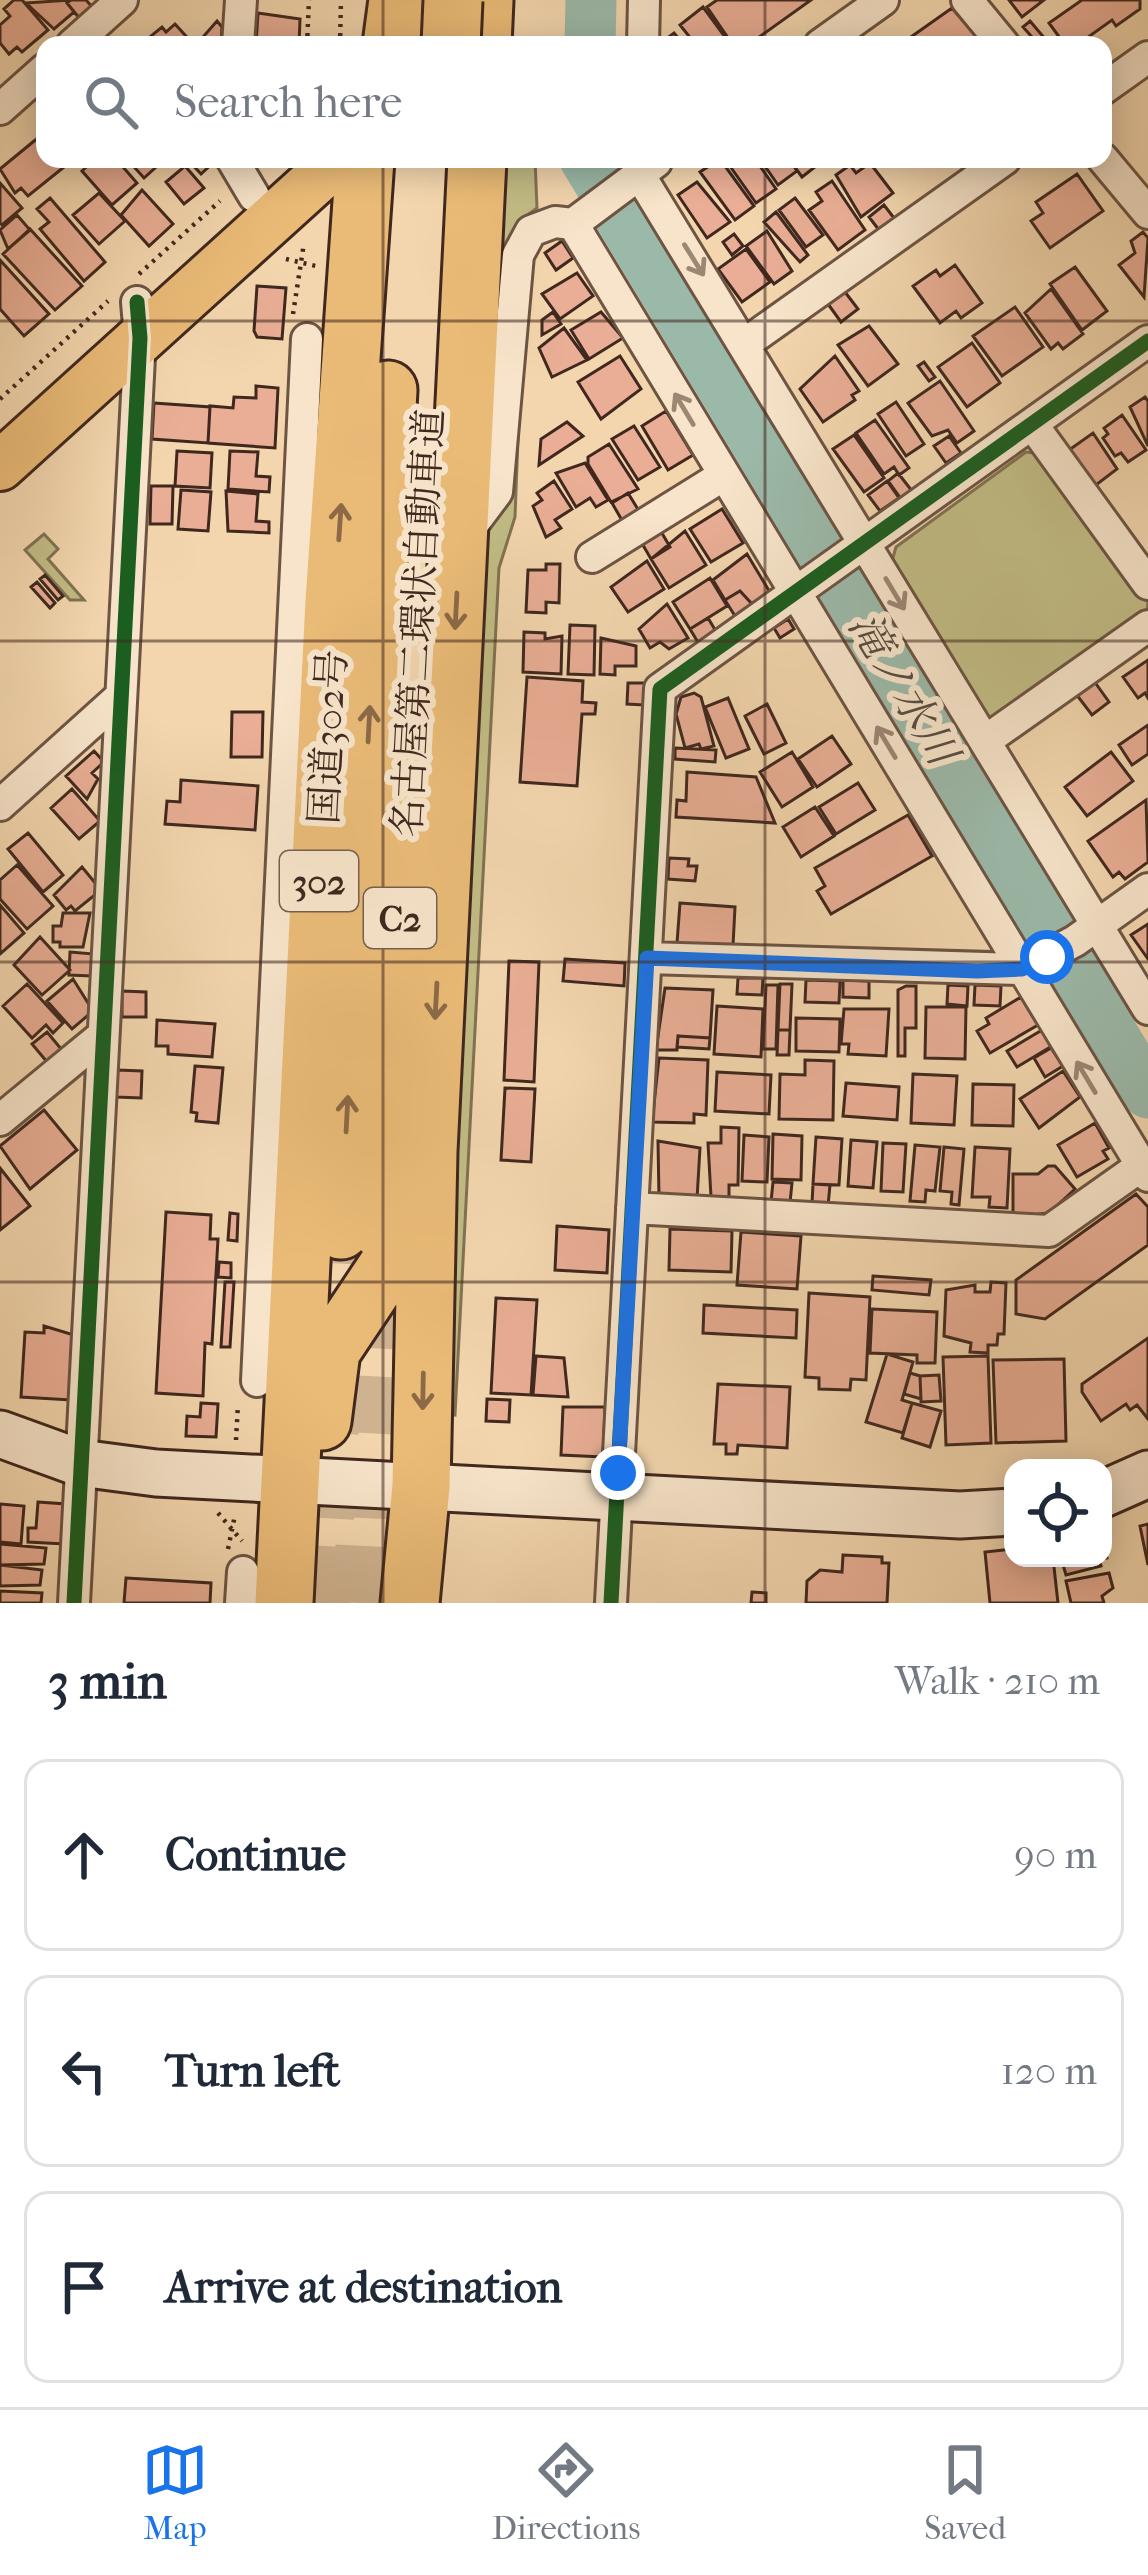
<!DOCTYPE html>
<meta charset="utf-8">
<style>
body{margin:0;font-family:"IM FELL French Canon","Noto Serif JP",serif;background:#f6f6f7;color:#1f2937}
.controls{position:absolute;right:36px;bottom:36px;display:grid;overflow:hidden;border-radius:24px;box-shadow:0 6px 30px #0003}
.controls button{width:108px;height:108px;display:grid;place-items:center;padding:0;border:0;border-bottom:3px solid #e0e1e3;background:#fff;color:#1f2937;font:60px sans-serif}
.stop{position:absolute;width:36px;height:36px;margin:-27px;border:9px solid #1a73e8;border-radius:50%;background:#fff}
.stop.end{background:#1a73e8;border-color:#fff;box-shadow:0 3px 12px #0008}
.list{margin:0;padding:0;list-style:none}
h2{display:flex;justify-content:space-between;align-items:center;height:156px;margin:0;padding:0 48px;font-size:51px}
h2 small{font-size:39px;font-weight:400;color:#747a83}
.list li{display:grid;grid-template-columns:78px 1fr auto;gap:36px;align-items:center;box-sizing:border-box;height:192px;margin:0 24px 24px;padding:0 24px;border:3px solid #e0e1e3;border-radius:24px}
.list b{display:block;font-size:45px;white-space:nowrap}
.list em{font-size:39px;font-style:normal;color:#747a83}
.icon{flex:none;width:66px;height:66px;fill:none;stroke:currentColor;stroke-width:2;stroke-linecap:round;stroke-linejoin:round}
.map{position:relative;flex:none;width:1148px;height:1603px;overflow:hidden}
.search{position:absolute;background:#fff;box-shadow:0 6px 30px #0003;left:36px;right:36px;top:36px;height:132px;display:flex;align-items:center;gap:30px;box-sizing:border-box;padding:0 42px;border-radius:24px;color:#747a83;font-size:45px}
.sheet{height:804px;background:#fff}
nav{display:flex;justify-content:space-around;align-items:center;box-sizing:border-box;height:168px;border-top:3px solid #e0e1e3;background:#fff;font-size:33px;color:#747a83}
nav a{display:grid;justify-items:center;gap:6px}
nav .on{color:#1a73e8}
.map>svg:first-child{display:block}
.green{fill:#c2bc85;stroke:#817252;stroke-width:3}
.lines{fill:none;stroke-linecap:round;stroke-linejoin:round}
.river{stroke:#9bb9a9;stroke-width:51}
.building{fill:#e9ae95;stroke:#40281f;stroke-width:3}
.highway-tunnel{stroke:#cfb391;stroke-width:57;stroke-dasharray:57 28;stroke-linecap:butt}
.street-casing{stroke:#6d5443;stroke-width:36}
.secondary-casing{stroke:#40281f;stroke-width:51}
.primary-casing{stroke:#40281f;stroke-width:54}
.highway-casing{stroke:#40281f;stroke-width:63}
.path{stroke:#40281f;stroke-width:4.5;stroke-dasharray:3 6;stroke-linecap:butt}
.street{stroke:#f7e4ca;stroke-width:30}
.secondary{stroke:#f7e4ca;stroke-width:45}
.primary{stroke:#eabb77;stroke-width:48}
.highway{stroke:#eabb77;stroke-width:57}
.highway-bridge-casing{stroke:#40281f;stroke-width:63;stroke-linecap:butt}
.highway-bridge{stroke:#eabb77;stroke-width:57}
.cycleway-casing{stroke:#f7e4ca;stroke-width:22}
.cycleway{stroke:#1b5e20;stroke-width:15}
.oneway{stroke:#9c8674}
.oneway2{stroke:#8c6a47}
.route{stroke:#1a73e8;stroke-width:15}
.grid{fill:none;stroke:#40281f;stroke-width:3;stroke-opacity:0.55}
.labels{text-anchor:middle;stroke-width:12;stroke-linejoin:round;paint-order:stroke}
.shield{fill:#f7e4ca;stroke:#776052;stroke-width:3}
.shield-label{font-size:36px;font-weight:bold;fill:#40281f}
.street-label{font-size:39px;fill:#40281f;stroke:#f7e4ca}
.water-label{font-size:42px;font-style:italic;fill:#574c42;stroke:#f7e4ca}
</style>
<div class="map">
<svg width="1148" height="1603" viewBox="0 0 1148 1603">
<rect width="100%" height="100%" fill="#f3d6ae"/>
<filter id="stains"><feTurbulence type="fractalNoise" baseFrequency=".00167" numOctaves="4"/><feColorMatrix values="0 0 0 0 .2 0 0 0 0 .09 0 0 0 0 .02 0 0 0 .5 -.17"/></filter>
<radialGradient id="worn" r=".72"><stop offset=".6" stop-color="#630" stop-opacity="0"/><stop offset="1" stop-color="#630" stop-opacity=".3"/></radialGradient>
<path class="green" d="M482 159H535L537 208 518 222 509 244 492 486Z
M520 386 515 517 499 568 455 1415 438 1413 483 536Z
M1026 452 1042 454 1148 602 1146 621 1003 721 983 720 890 568 896 547Z
M44 534 58 549 48 559 84 600H70L25 550Z"/>
<g class="lines">
<path class="river" d="M590 45 591 0
M585 159 1148 1093"/>
</g>
<path class="building" d="M14 0H22L48 30 22 52 17 47 9 54 0 43V25L10 16 4 9Z
M71 0H86L93 8 80 19 67 3Z
M71 0 67 3 74 12 54 29 26 3Z
M717 0H811L748 45H733L707 7Z
M1009 0H1044L1022 17Z
M1082 0H1140V9L1116 26 1112 20 1077 45H1065L1049 23Z
M703 7 731 45H696L680 25Z
M952 8 984 45H902L901 44Z
M258 13 300 19 299 45H256Z
M217 21 222 27 221 45H196Z
M1030 21 1046 40 1039 45 1023 27Z
M175 24 194 45H140L162 27 166 32Z
M674 33 684 45H658Z
M39 137 45 159H57L64 167 28 196 21 188 15 193 0 169Z
M95 159H116L137 183 112 205 82 171Z
M127 159H165L144 178Z
M187 159H216V160L201 174Z
M720 159 754 206 735 220 700 172Z
M725 159H755L776 189 756 203Z
M760 159H789L797 171 778 185Z
M789 159H817L820 163 802 177Z
M870 163 893 193 861 217 836 175 850 165 856 173Z
M185 166 204 188 184 204 166 182Z
M1077 174 1103 211 1050 248 1031 221 1043 213 1036 202Z
M832 181 865 230 838 250 809 210 822 201 816 192Z
M697 182 730 222 707 238 678 195Z
M0 183 22 208 2 225 0 223Z
M142 190 173 224 149 246 121 215Z
M99 193 125 221 99 244 73 215Z
M50 198 105 262 84 281 40 229 49 222 37 209Z
M795 198 823 235 806 247 779 210Z
M884 205 894 218 879 230 869 217Z
M776 212 808 255 800 262 764 222Z
M17 215 30 230 8 249 0 230Z
M30 229 82 286 55 310 3 254Z
M767 231 792 271 774 284 746 246Z
M1143 232 1148 238 1144 297 1119 265 1135 253 1131 241Z
M734 234 743 246 732 255 723 242Z
M562 241 573 258 556 270 545 253Z
M746 249 770 282 742 302 718 269Z
M0 260 49 314 24 336 0 309Z
M955 265 982 303 961 318 956 311 940 323 913 286 936 270 940 276Z
M1075 267 1107 311 1082 330 1050 284Z
M577 273 593 296 560 319 542 294Z
M257 286 286 288 282 339 257 337 254 331Z
M1051 289 1083 334 1063 349 1058 343 1051 349 1025 313Z
M845 292 858 309 841 322 828 304Z
M1015 307 1043 347 1002 376 973 336Z
M553 312 561 324 542 335V320Z
M601 312 623 338 589 359 571 330Z
M869 326 898 364 868 386 838 345Z
M564 328 587 360 552 377 539 348Z
M972 343 1000 383 967 407 938 367Z
M620 356 641 389 601 419 578 382Z
M835 356 859 391 852 395 855 400 823 422 800 389Z
M924 362 935 377 929 381 918 366Z
M940 381 974 431 957 443 948 430 932 436 908 403Z
M256 386 278 388 275 448 208 443 210 406 233 408 234 397 256 398Z
M1145 397 1148 401V446L1130 407Z
M896 402 924 444 906 456 878 414Z
M154 403 210 407 208 443 152 439Z
M666 411 693 455 668 470 642 426Z
M1122 415 1146 450 1128 462 1121 453 1115 456 1103 438 1108 434 1104 428Z
M875 420 909 468 899 475 894 467 884 474 856 433Z
M567 422 583 436 539 465 541 439Z
M634 426 660 467 638 480 612 439Z
M1093 433 1117 469 1096 485 1069 450Z
M854 435 884 478 864 492 833 449Z
M949 436 961 453 946 463 934 446Z
M609 444 638 489 611 502 588 464V457Z
M177 451 212 453 210 488 175 486Z
M230 451 258 452 256 476 270 477 269 492 228 489Z
M585 463 608 500 596 507 590 498 576 507 556 473Z
M898 473 912 491 901 499 888 481Z
M554 481 572 509 555 520 561 528 546 537 533 506 542 500 537 493Z
M887 481 899 498 880 511 868 495Z
M151 486H173L172 524H150Z
M181 490 211 492 208 531 178 529Z
M226 491 258 494 256 521 269 522V533L228 531Z
M628 493 639 511 623 522 612 503Z
M722 509 743 543 711 562 690 529Z
M659 528 670 547 651 559 640 540Z
M685 531 706 565 669 588 651 559Z
M747 554 771 594 753 605 740 591 725 600 713 580Z
M647 561 664 589 628 612 611 587Z
M546 564H560L559 603 546 602V613L526 612 528 570H546Z
M45 575 63 596 58 600 40 579Z
M710 578 727 606 690 629 673 602Z
M37 582 55 603 50 608 31 587Z
M740 591 753 605 735 616 725 600Z
M667 604 688 638 669 649 660 642 650 648 639 629Z
M708 618 717 633 699 644 690 629Z
M788 619 794 629 780 638 774 628Z
M570 625 595 626 594 675 568 674Z
M524 632 545 633V639L562 636 561 674 523 672Z
M601 638 636 646V666H615V675L600 674Z
M1148 660V698L1145 693 1138 698 1123 677Z
M527 677 583 681 582 702 596 703 595 714H582L577 786 520 782Z
M1094 681 1109 702 1092 715 1076 694Z
M628 683H645L644 705 627 704Z
M694 693 701 697 714 746 701 749 699 744 685 748 676 714 681 697Z
M728 698 749 749 726 758 705 707Z
M767 704 786 743 764 754 745 716Z
M232 712H263L262 757H231Z
M1148 725V754L1132 765 1119 745Z
M832 736 851 764 817 787 798 759Z
M675 748 716 750 715 762 675 759Z
M94 751 104 762 92 773 98 779 87 799 66 776Z
M792 752 813 787 782 807 760 772Z
M1111 752 1133 781 1087 816 1065 787Z
M687 772 756 777 775 823 676 817 677 800 686 801Z
M181 780 258 786 255 830 165 824 167 801 180 802Z
M858 783 875 810 836 834 819 807Z
M72 789 100 821 79 839 51 808Z
M1146 800 1148 862 1125 879 1119 872 1113 877 1088 841Z
M815 807 834 836 801 857 783 827Z
M908 815 932 856 831 914 817 891 825 886 815 868Z
M28 833 63 875 43 892 8 849Z
M669 858 689 859 688 866H697L695 881 668 879Z
M17 865 53 906 27 929 0 899V880Z
M82 867 101 890 75 911 71 906 66 910 54 895Z
M680 903 735 907 733 946 677 943Z
M0 905 24 933 0 954Z
M63 913H90L83 947H60V942H53V926H61Z
M1148 924V959L1131 935Z
M40 937 70 970 42 995 14 965Z
M70 952 94 954 92 976 69 975Z
M565 959 625 963 624 986 563 981Z
M509 961 539 962 534 1082 504 1080Z
M738 978H763L762 995 737 994Z
M73 979 93 1011 72 1029 47 1001Z
M806 980 840 981 839 1003 805 1002Z
M843 980 869 981V998L843 997Z
M27 984 63 1023 53 1033 46 1025 32 1038 3 1006Z
M780 984H792L790 1030H778Z
M766 985H778L776 1049H763Z
M948 985 968 986 967 1006 947 1004Z
M975 985 1001 986 1000 1006 974 1005Z
M906 986H916V1028H905V1056H898V990Z
M665 988 713 990 710 1038 678 1036 677 1050H656Z
M122 991 146 992V1017H122Z
M1021 997 1038 1025 990 1053 977 1031 989 1024 986 1018Z
M717 1006 763 1009 761 1057 714 1054Z
M926 1007H966L965 1059 925 1058Z
M844 1009H889L886 1056 848 1054 849 1044H841Z
M796 1018 840 1019 839 1052 796 1051Z
M157 1020 215 1024 212 1057 168 1054V1046H156Z
M778 1030H790L789 1055H777Z
M1042 1030 1052 1046 1017 1067 1007 1051Z
M47 1032 62 1050 47 1062 32 1044Z
M678 1036 710 1038 709 1049 677 1047Z
M1051 1048 1063 1066 1045 1077 1034 1058Z
M659 1058 708 1060 706 1115 694 1114V1123L652 1122Z
M805 1060 834 1061 833 1120 779 1119 780 1074 805 1075Z
M195 1066 223 1068 218 1123 196 1121 197 1113 191 1112Z
M117 1070 142 1071 141 1098 116 1097Z
M1063 1071 1080 1097 1039 1128 1020 1099Z
M717 1072 771 1075 769 1114 715 1111Z
M913 1074 957 1076 954 1125 911 1123Z
M846 1083 899 1087 897 1120 843 1116Z
M973 1084 1014 1085 1013 1126 972 1125Z
M505 1088 535 1089 531 1162 501 1160Z
M44 1110 77 1150 30 1189 0 1146Z
M1095 1123 1109 1148 1103 1151 1108 1159 1077 1177 1058 1145Z
M721 1127 739 1128 738 1185H729V1197H711L708 1143H721Z
M773 1134 802 1136 801 1180 772 1179Z
M744 1135 769 1137 767 1182 742 1181Z
M816 1137 842 1139 839 1185 813 1184Z
M851 1140 877 1142 873 1188 848 1186Z
M658 1141 700 1148 697 1199 659 1197Z
M883 1143 906 1144 903 1192 881 1191Z
M915 1145 940 1147 935 1191 926 1190 925 1202 910 1201Z
M944 1147 964 1149 959 1205 951 1204 952 1192 940 1191Z
M975 1147 1010 1149 1007 1208 989 1207 990 1197H972Z
M1048 1166H1055L1075 1189 1049 1213 1013 1217V1174H1038Z
M0 1168 30 1206 0 1230Z
M773 1182 792 1183 790 1203 771 1202Z
M813 1184 830 1185 828 1206 812 1204Z
M1136 1194 1148 1207V1245L1045 1319 1016 1314V1280Z
M166 1212 211 1215 210 1239H218L212 1344 205 1343 203 1396 156 1393Z
M230 1213 238 1214 237 1241 228 1240Z
M557 1226 609 1230 607 1273 555 1270Z
M670 1229 732 1231 731 1272 669 1270Z
M741 1232 801 1236 797 1289 737 1285Z
M219 1262 231 1263V1278L218 1277Z
M873 1276 931 1280 929 1295 872 1290Z
M225 1282H234L230 1347H221Z
M991 1282 1006 1283 1004 1334H998L997 1345H988V1353L970 1352 971 1343 944 1336 946 1290 975 1285V1292H990Z
M809 1293 870 1297 866 1380 851 1379 850 1390 819 1389V1378L805 1377Z
M496 1298 537 1300 531 1395 491 1393Z
M704 1305 797 1310 796 1338 703 1333Z
M872 1309 937 1312 935 1363H917V1355L870 1353Z
M44 1326 74 1335 71 1400 21 1397 25 1332 44 1333Z
M1148 1338V1419L1137 1405 1130 1410 1126 1404 1101 1421 1082 1392V1384Z
M887 1354 913 1362 902 1400 912 1403 903 1433 866 1422Z
M536 1356 564 1358 568 1397 533 1395Z
M988 1356 991 1443 946 1445 943 1357Z
M1064 1359 1066 1441 996 1443 993 1360Z
M910 1373 920 1376 921 1399 904 1394Z
M939 1375 941 1401 921 1402 920 1376Z
M718 1384 790 1387 787 1448 738 1445 737 1454H726V1444H714Z
M487 1399 510 1400 509 1422 486 1421Z
M201 1403 218 1404 216 1437 186 1436 187 1416 200 1417Z
M912 1403 941 1411 930 1447 902 1438Z
M563 1407H605L603 1457 561 1455Z
M38 1502 66 1504 64 1544 28 1542V1528H36Z
M0 1504 24 1506 21 1544 0 1542Z
M1148 1524V1565L1140 1526Z
M1103 1542 1107 1558 1099 1560 1101 1566 1066 1575 1061 1558H1103Z
M0 1544 46 1548 44 1564 0 1565Z
M1013 1549V1558H1053L1058 1603H990L985 1552Z
M843 1555 882 1557V1563H889L887 1603H806L807 1581 820 1570 842 1572Z
M0 1565 42 1570 40 1585 0 1586Z
M1109 1573 1113 1588 1102 1596 1104 1603H1071L1066 1581Z
M126 1578 211 1583 210 1603H124Z
M0 1591 42 1593 41 1603H0Z
M752 1592 766 1593V1603H751Z"/>
<g class="lines">
<path class="highway-tunnel" d="M321 1603 341 1230
M361 1603 379 1258"/>
<g class="street-casing">
<path id="street" d="M967 0 1004 45
M72 45 122 0
M238 45 241 0
M643 45 644 0
M820 45 883 0
M1103 89 1148 57
M0 109 45 69
M232 159 254 196
M640 159 639 174 1148 1009
M1103 159 1148 213
M573 224 1148 1176
M746 343 1005 159
M1032 424 1148 584
M464 536 497 492 518 255 531 231 555 222 573 224 656 162
M592 557 724 475
M985 741 1148 626
M0 805 120 697
M647 958 1022 969 1075 941 1148 889
M0 1120 102 1036
M632 1208 1049 1231 1141 1166
M257 1381 307 339
M74 1603 140 338 137 302
M241 1603 243 1572
M611 1603 660 689 1148 341"/>
</g>
<g class="secondary-casing">
<path id="secondary" d="M0 1434 80 1463 156 1473 960 1515 1013 1512
M1103 1494 1148 1474"/>
</g>
<g class="primary-casing">
<path id="primary" d="M0 466 339 159"/>
</g>
<g class="highway-casing">
<path id="highway" d="M392 45 398 0
M482 45 484 0
M341 1230 388 390
M381 1230 409 761
M322 1421 331 1351 399 1249 413 1201
M284 1603 334 601 365 159
M410 1603 421 1486 428 1151 477 159"/>
</g>
<path class="path" d="M307 45 309 0
M340 45 341 0
M286 259 316 266
M139 274 220 201
M293 314 304 243
M0 399 108 301
M236 1440 238 1404
M218 1513 242 1541
M228 1549 235 1515"/>
<use href="#street" class="street"/>
<use href="#secondary" class="secondary"/>
<use href="#primary" class="primary"/>
<use href="#highway" class="highway"/>
<g class="highway-bridge-casing">
<path id="highway-bridge" d="M451 45 453 0"/>
</g>
<use href="#highway-bridge" class="highway-bridge"/>
<g class="cycleway-casing">
<path id="cycleway" d="M74 1603 140 338 137 302
M611 1603 660 689 1148 341"/>
</g>
<use href="#cycleway" class="cycleway"/>
</g>
<defs><path id="oneway-shaft" d="M-6 0H5M1.5-3L5.5 0L1.5 3" fill="none" stroke-width="1.6" stroke-linecap="round" stroke-linejoin="round" transform="scale(3)"/></defs>
<g class="oneway">
<use href="#oneway-shaft" transform="translate(694 260) rotate(58)"/>
<use href="#oneway-shaft" transform="translate(684 409) rotate(-121)"/>
<use href="#oneway-shaft" transform="translate(895 594) rotate(59)"/>
<use href="#oneway-shaft" transform="translate(886 742) rotate(-121)"/>
<use href="#oneway-shaft" transform="translate(1086 1077) rotate(-121)"/>
</g>
<g class="oneway2">
<use href="#oneway-shaft" transform="translate(340 522) rotate(-86)"/>
<use href="#oneway-shaft" transform="translate(456 611) rotate(93)"/>
<use href="#oneway-shaft" transform="translate(369 724) rotate(-87)"/>
<use href="#oneway-shaft" transform="translate(436 1001) rotate(93)"/>
<use href="#oneway-shaft" transform="translate(347 1114) rotate(-87)"/>
<use href="#oneway-shaft" transform="translate(423 1391) rotate(91)"/>
</g>
<g class="lines">
<path class="route" d="M618 1473 647 958 977 971 1022 969 1047 957"/>
</g>
<path class="grid" d="M383 0V45M765 0V45M383 159V1603M765 159V1603M0 321H1148M0 641H1148M0 962H1148M0 1282H1148"/>
<g class="labels">
<g class="shield">
<rect x="280" y="851" width="78" height="60" rx="9"/>
<rect x="364" y="888" width="72" height="60" rx="9"/>
</g>
<g class="shield-label">
<text x="319" y="894">302</text>
<text x="400" y="931">C2</text>
</g>
<g class="street-label">
<text transform="translate(417 623) rotate(-87)" y="14">名古屋第二環状自動車道</text>
<text transform="translate(327 737) rotate(-87)" y="14">国道302号</text>
</g>
<g class="water-label">
<text transform="translate(904 688) rotate(59)" y="15">滝ノ水川</text>
</g>
</g>
<rect width="100%" height="100%" filter="url(#stains)"/>
<rect width="100%" height="100%" fill="url(#worn)"/>
</svg>
<div class="controls">
<button><svg class="icon" aria-label="locate" viewBox="0 0 24 24"><circle cx="12" cy="12" r="6"/><path d="M12 2v4M12 18v4M2 12h4M18 12h4"/></svg></button>
</div>
<div class="stop" style="left:1047px;top:957px"></div>
<div class="stop end" style="left:618px;top:1473px"></div>
<div class="search"><svg class="icon" aria-label="search" viewBox="0 0 24 24"><circle cx="10" cy="10" r="6"/><path d="M15 15l6 6"/></svg>Search here</div>
</div>
<section class="sheet">
<h2>3 min<small>Walk · 210 m</small></h2>
<ul class="list">
<li><svg class="icon" aria-label="ahead" viewBox="0 0 24 24"><path d="M12 20V5M6 11l6-6 6 6"/></svg><div><b>Continue</b></div><em>90 m</em></li>
<li><svg class="icon" aria-label="left" viewBox="0 0 24 24"><path d="M17 20v-9H6M10 6l-5 5 5 5"/></svg><div><b>Turn left</b></div><em>120 m</em></li>
<li><svg class="icon" aria-label="arrive" viewBox="0 0 24 24"><path d="M6 21V4h12l-3 4 3 4H6"/></svg><div><b>Arrive at destination</b></div></li>
</ul>
</section>
<nav>
<a class="on"><svg class="icon" aria-label="map" viewBox="0 0 24 24"><path d="M3 6l6-2 6 2 6-2v14l-6 2-6-2-6 2zM9 4v14M15 6v14"/></svg>Map</a>
<a><svg class="icon" aria-label="directions" viewBox="0 0 24 24"><path d="M12 3l9 9-9 9-9-9zM9 14v-3h6M13 9l2 2-2 2"/></svg>Directions</a>
<a><svg class="icon" aria-label="saved" viewBox="0 0 24 24"><path d="M7 4h10v16l-5-4-5 4z"/></svg>Saved</a>
</nav>
